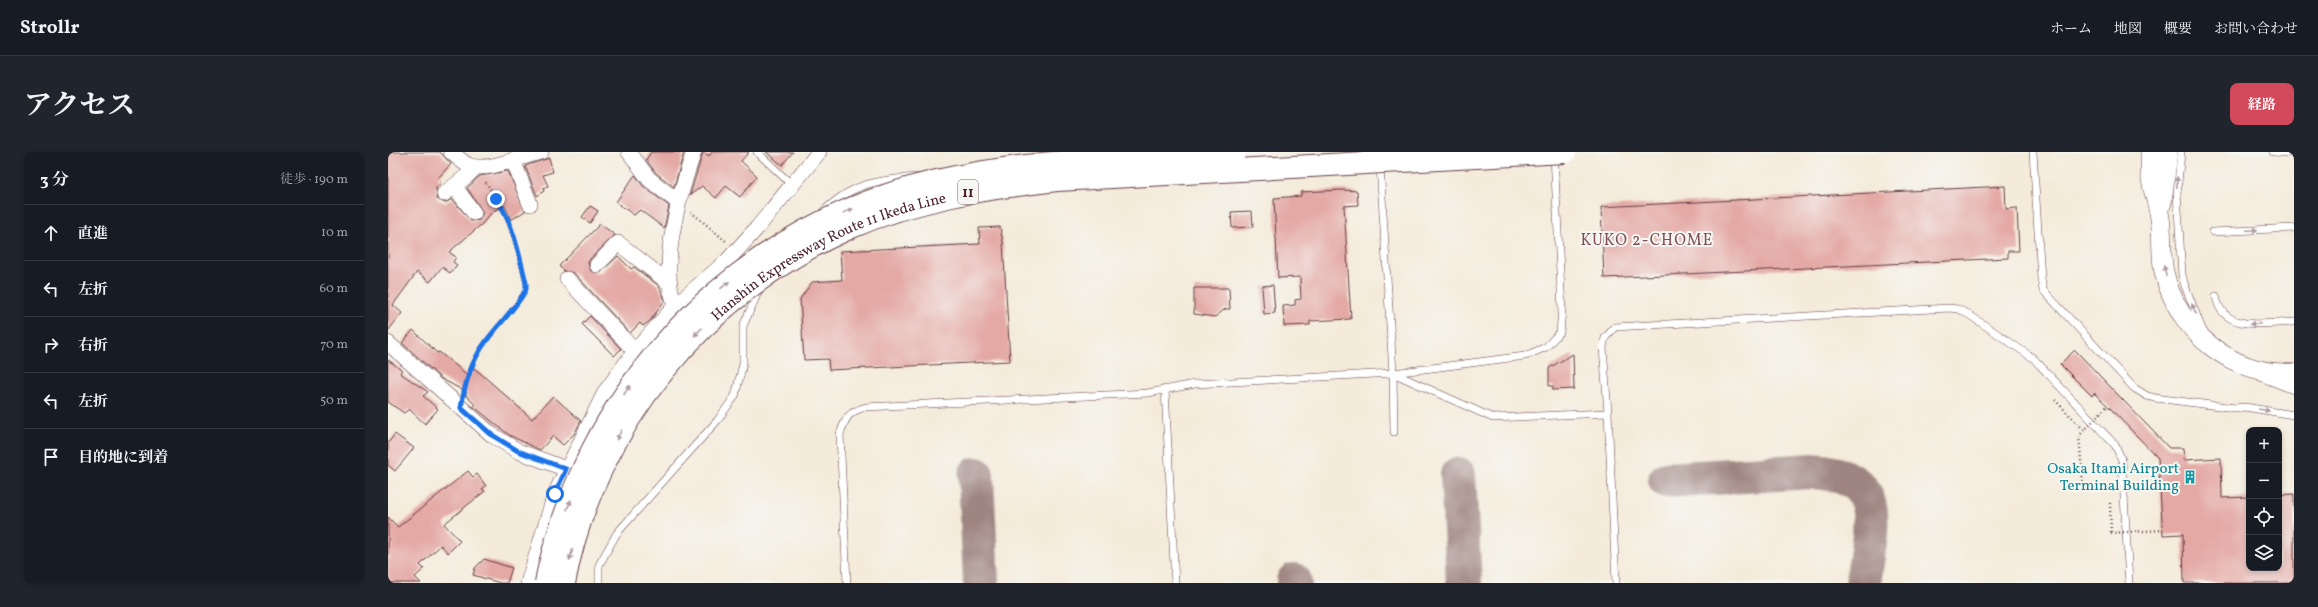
<!DOCTYPE html>
<html lang="ja">
<meta charset="utf-8">
<style>
body{margin:0;font-family:Vollkorn,"Noto Serif JP",serif;background:#20242c;color:#f1f3f6}
.controls{position:absolute;right:12px;bottom:12px;display:grid;overflow:hidden;border-radius:8px;box-shadow:0 2px 6px #0003}
.controls button{width:36px;height:36px;display:grid;place-items:center;padding:0;border:0;border-bottom:1px solid #363941;background:#171b24;color:#f1f3f6;font:20px sans-serif}
.stop{position:absolute;width:12px;height:12px;margin:-9px;border:3px solid #1a73e8;border-radius:50%;background:#fff}
.stop.end{background:#1a73e8;border-color:#fff;box-shadow:0 1px 4px #0008}
.list{margin:0;padding:0;list-style:none}
h2{display:flex;justify-content:space-between;align-items:center;height:52px;margin:0;padding:0 16px;font-size:17px}
h2 small{font-size:13px;font-weight:400;color:#9ea1a6}
.list li{display:grid;grid-template-columns:26px 1fr auto;gap:12px;align-items:center;box-sizing:border-box;height:56px;padding:0 16px;border-top:1px solid #363941}
.list b{display:block;font-size:15px;white-space:nowrap}
.list em{font-size:13px;font-style:normal;color:#9ea1a6}
.icon{flex:none;width:22px;height:22px;fill:none;stroke:currentColor;stroke-width:2;stroke-linecap:round;stroke-linejoin:round}
.map{position:relative;flex:none;width:1906px;height:431px;overflow:hidden;border-radius:8px}
header{display:flex;align-items:center;gap:24px;box-sizing:border-box;height:56px;padding:0 20px;background:#171b24;border-bottom:1px solid #363941}
header strong{font-size:19px}
nav{display:flex;gap:22px;margin-inline-start:auto;font-size:14px}
.intro{display:flex;align-items:center;justify-content:space-between;box-sizing:border-box;height:96px;padding:0 24px}
h1{margin:0;font-size:28px}
.button{padding:10px 18px;border-radius:8px;background:#d1495b;color:#fff;font-size:14px;font-weight:700}
main{display:flex;gap:24px;padding:0 24px}
aside{flex:1;background:#171b24;border-radius:8px;box-shadow:0 2px 6px #0003}
.map>svg:first-child{display:block}
.lines{fill:none;stroke-linecap:round;stroke-linejoin:round}
.taxiway{stroke:#9f8582;stroke-width:36}
.building{fill:#e4a9a5}
.service-casing{stroke:#643e45;stroke-width:8}
.minor-casing{stroke:#643e45;stroke-width:16}
.tertiary-casing{stroke:#643e45;stroke-width:20}
.path{stroke:#643e45;stroke-width:2.5;stroke-dasharray:1 3;stroke-linecap:butt}
.service{stroke:#fff;stroke-width:7}
.minor{stroke:#fff;stroke-width:15}
.tertiary{stroke:#fff;stroke-width:19}
.motorway-bridge-casing{stroke:#643e45;stroke-width:24;stroke-linecap:butt}
.path-bridge{stroke:#643e45;stroke-width:2.5;stroke-dasharray:1 3;stroke-linecap:butt}
.motorway-bridge{stroke:#fff;stroke-width:22}
.oneway{fill:#ae9aa0}
.route{stroke:#1a73e8;stroke-width:5}
.labels{text-anchor:middle;stroke-width:4;stroke-linejoin:round;paint-order:stroke}
.shield{fill:#f6f6f2;stroke:#7e6067;stroke-width:1}
.shield-label{font-size:14px;font-weight:bold;fill:#4a1f2b}
.street-label{font-size:15px;fill:#4a1f2b;stroke:#f6f6f2}
.culture-label{font-size:15px;fill:#0d838f;stroke:#f6f6f2;text-anchor:end}
.neighbourhood-label{font-size:16px;letter-spacing:1px;fill:#804f56;stroke:#f6f6f2}
</style>
<header>
<strong>Strollr</strong>
<nav><a>ホーム</a><a>地図</a><a>概要</a><a>お問い合わせ</a></nav>
</header>
<div class="intro"><h1>アクセス</h1><a class="button">経路</a></div>
<main>
<aside>
<h2>3 分<small>徒歩 · 190 m</small></h2>
<ul class="list">
<li><svg class="icon" aria-label="ahead" viewBox="0 0 24 24"><path d="M12 20V5M6 11l6-6 6 6"/></svg><div><b>直進</b></div><em>10 m</em></li>
<li><svg class="icon" aria-label="left" viewBox="0 0 24 24"><path d="M17 20v-9H6M10 6l-5 5 5 5"/></svg><div><b>左折</b></div><em>60 m</em></li>
<li><svg class="icon" aria-label="right" viewBox="0 0 24 24"><path d="M7 20v-9h11M14 6l5 5-5 5"/></svg><div><b>右折</b></div><em>70 m</em></li>
<li><svg class="icon" aria-label="left" viewBox="0 0 24 24"><path d="M17 20v-9H6M10 6l-5 5 5 5"/></svg><div><b>左折</b></div><em>50 m</em></li>
<li><svg class="icon" aria-label="arrive" viewBox="0 0 24 24"><path d="M6 21V4h12l-3 4 3 4H6"/></svg><div><b>目的地に到着</b></div></li>
</ul>
</aside>
<div class="map">
<svg width="1906" height="431" viewBox="0 0 1906 431">
<rect width="100%" height="100%" fill="#f6f6f2"/>
<filter id="ink" filterUnits="userSpaceOnUse"><feTurbulence type="fractalNoise" baseFrequency=".025" numOctaves="2"/><feDisplacementMap in="SourceGraphic" scale="8" xChannelSelector="R" yChannelSelector="G"/><feConvolveMatrix kernelMatrix="1 2 1 2 8 2 1 2 1" color-interpolation-filters="sRGB"/></filter>
<filter id="wash" filterUnits="userSpaceOnUse"><feTurbulence type="fractalNoise" baseFrequency=".012" numOctaves="4" result="noise"/><feDisplacementMap in="SourceGraphic" scale="16" xChannelSelector="R" yChannelSelector="G"/><feGaussianBlur stdDeviation="0.9" result="paint"/><feColorMatrix in="noise" values="0 0 0 0 0 0 0 0 0 0 0 0 0 0 0 0 0 1.4 0 .05"/><feComposite in="paint" operator="in"/></filter>
<g filter="url(#wash)">
<rect width="100%" height="100%" fill="#f4ebda"/>
<g class="lines">
<path class="taxiway" d="M588 323 593 431
M1070 323 1076 431
M1278 328 1424 319C1502 323 1482 377 1475 431
M906 429V431"/>
</g>
<g id="blocks">
<path class="building" d="M0 0H52L63 12 50 26 53 31 48 35 49 47 57 51 64 47 83 69 92 68 95 60 79 36 92 24 120 19 137 59 123 68 117 54 105 59 94 72 61 100 68 105 65 110 69 113 62 121 54 115 42 130 29 120 5 153 14 161 0 179Z
M263 0H296L286 35 268 21 258 8Z
M315 0 321 4 324 0H361L353 9 369 24 352 45 338 34 328 46 314 34 302 43Z
M378 0H405L394 13Z
M161 6 165 20 155 23 160 34 155 36 156 39 149 44 137 14Z
M247 23 255 34 281 54 276 76 252 58 246 63 228 50Z
M1617 34 1618 57 1629 56 1631 99H1620V106L1216 126 1213 55Z
M955 38 969 39 970 53 956 54 963 167 922 169V173L896 174 895 154 907 153V148L913 147 912 125 890 126 886 46 913 44V40Z
M202 54 210 59 202 71 194 65Z
M864 59 865 75 844 76 843 60Z
M212 72 227 83 202 107 200 111 203 119 212 121 230 104 243 117 246 115 271 134 277 148 262 169 255 174 252 171 242 181 186 121 176 119 171 114Z
M612 75 615 90 622 209 441 218 440 207 416 208 412 147 424 130 454 128 452 99 592 92 591 76Z
M885 133 887 161 876 162 874 134Z
M806 136H841L842 157H837L827 165 806 162Z
M202 164 233 197 226 204 194 172Z
M25 178 49 201 51 200 82 225 84 215 91 220 144 267 165 244 193 269 186 282 175 293 165 284 152 298 121 283 85 254 87 253 78 243V240L54 227 14 191Z
M1687 198 1781 296H1795L1796 308 1833 306 1834 346 1861 345V416H1891V343L1906 342V431H1796L1795 382 1775 383 1770 306 1723 257 1706 241 1704 244 1672 212Z
M1185 202 1186 237 1165 238V234H1161V216Z
M0 208 14 218 12 221 40 240 35 244 50 257 37 272 21 257 16 261 0 250Z
M7 282 26 296 7 319 0 313V291Z
M80 319 85 325 89 322 98 334 94 337 97 339 56 372 72 389 60 401 53 393 32 413 36 417 27 425 33 431H0V365L10 375Z
M96 407 124 416 119 431H112L85 423 87 416Z"/>
</g>
</g>
<g filter="url(#ink)">
<use href="#blocks" fill-opacity="0" stroke="#643e45" stroke-width="1"/>
<g class="lines">
<g class="service-casing">
<path id="service" d="M369 0 404 33
M1645 0 1653 127 1655 138 1746 236 1759 244 1767 246 1847 256 1857 255 1906 263
M1793 0 1789 41 1794 123 1797 134 1814 177
M1885 0 1906 1
M992 13 1005 221 1006 280
M431 64C461 32 486 28 529 25
M1825 80 1906 76
M1828 144C1833 181 1881 171 1906 170
M1005 221 1137 204 1158 195 1172 180 1174 158 1166 3
M777 237 787 431
M1220 261 1228 431
M211 431V413L229 381 329 269 347 244 355 212V174L372 136
M459 431 452 282C458 265 460 260 478 255L760 241 807 232 1005 221 1105 266 1220 261 1215 195 1217 186 1227 175 1561 156 1570 157 1580 162 1645 206 1727 293 1734 308 1741 431"/>
</g>
<g class="minor-casing">
<path id="minor" d="M63 0C68 4 74 10 80 13 99 21 133 4 153 0
M241 0 261 27 290 50
M125 8 142 52
M67 35 86 61
M56 42 80 23 88 15
M209 113 230 91 280 130
M179 127 247 199
M288 153C269 119 293 36 306 0
M0 191 104 283 130 299 178 317
M1875 222 1906 234
M140 431 167 342 217 240 247 199 288 153 339 109 369 76 431 0"/>
</g>
<g class="tertiary-casing">
<path id="tertiary" d="M1762 0C1762 9 1762 18 1763 27 1765 40 1770 53 1772 66 1775 84 1772 102 1776 120 1790 180 1844 224 1906 221
M1774 51 1780 0"/>
</g>
<path class="path" d="M303 60 339 90
M76 240 80 220 95 194 138 137 129 99 114 54 96 28
M1667 248 1696 278
M1722 351 1723 381"/>
<use href="#service" class="service"/>
<use href="#minor" class="minor"/>
<use href="#tertiary" class="tertiary"/>
<g class="motorway-bridge-casing">
<g id="motorway-bridge">
<path d="M158 431C163 401 174 370 185 341 249 183 382 68 549 29 646 7 748 5 847 0"/>
<path id="s1" d="M176 431C205 275 317 140 461 76 527 47 598 36 669 28L1177 0"/>
</g>
</g>
<path class="path-bridge" d="M1695 333 1691 284 1719 254
M1723 381 1775 378"/>
<use href="#motorway-bridge" class="motorway-bridge"/>
</g>
<defs><path id="oneway-solid" d="M-6-.8H1V-3.2L6.5 0L1 3.2V.8H-6Z"/></defs>
<g class="oneway">
<use href="#oneway-solid" transform="translate(1789 30) rotate(-89)"/>
<use href="#oneway-solid" transform="translate(460 59) rotate(-23)"/>
<use href="#oneway-solid" transform="translate(1864 78) rotate(-3)"/>
<use href="#oneway-solid" transform="translate(1777 119) rotate(-102)"/>
<use href="#oneway-solid" transform="translate(337 133) rotate(-39)"/>
<use href="#oneway-solid" transform="translate(1806 157) rotate(-114)"/>
<use href="#oneway-solid" transform="translate(1867 172) rotate(178)"/>
<use href="#oneway-solid" transform="translate(310 180) rotate(134)"/>
<use href="#oneway-solid" transform="translate(239 238) rotate(-56)"/>
<use href="#oneway-solid" transform="translate(1876 258) rotate(10)"/>
<use href="#oneway-solid" transform="translate(231 283) rotate(118)"/>
<use href="#oneway-solid" transform="translate(181 353) rotate(-68)"/>
<use href="#oneway-solid" transform="translate(183 403) rotate(106)"/>
</g>
</g>
<g class="lines" filter="url(#ink)">
<path class="route" d="M108 47C124 66 132 106 138 131V137C129 156 111 171 99 188 83 209 77 231 73 256L104 283 130 299 178 317 167 342"/>
</g>
<defs>
<g id="building-bare" transform="scale(1.08)"><path d="M-4-6H4V6H1V3H-1V6H-4ZM-2.5-4.3h1.7v1.8h-1.7ZM.8-4.3h1.7v1.8H.8ZM-2.5-1h1.7V.8h-1.7ZM.8-1h1.7V.8H.8Z" fill="#0f9aa8" stroke="#f6f6f2" stroke-width="2.5" paint-order="stroke"/></g>
</defs>
<g fill-rule="evenodd">
<use href="#building-bare" x="1802" y="325"/>
</g>
<g class="labels">
<rect class="shield" x="570" y="28" width="20" height="24" rx="3"/>
<g class="shield-label">
<text x="580" y="45">11</text>
</g>
<g class="street-label">
<text dy="5" stroke="none"><textPath href="#s1" startOffset="442">Hanshin Expressway Route 11 Ikeda Line</textPath></text>
</g>
<g class="culture-label">
<text x="1791" y="321">Osaka Itami Airport<tspan x="1791" dy="17">Terminal Building</tspan></text>
</g>
<g class="neighbourhood-label">
<text x="1259" y="93">KUKO 2-CHOME</text>
</g>
</g>
</svg>
<div class="controls">
<button>+</button>
<button>−</button>
<button><svg class="icon" aria-label="locate" viewBox="0 0 24 24"><circle cx="12" cy="12" r="6"/><path d="M12 2v4M12 18v4M2 12h4M18 12h4"/></svg></button>
<button><svg class="icon" aria-label="layers" viewBox="0 0 24 24"><path d="M12 4l9 5-9 5-9-5zM3 14l9 5 9-5"/></svg></button>
</div>
<div class="stop" style="left:167px;top:342px"></div>
<div class="stop end" style="left:108px;top:47px"></div>
</div>
</main>
